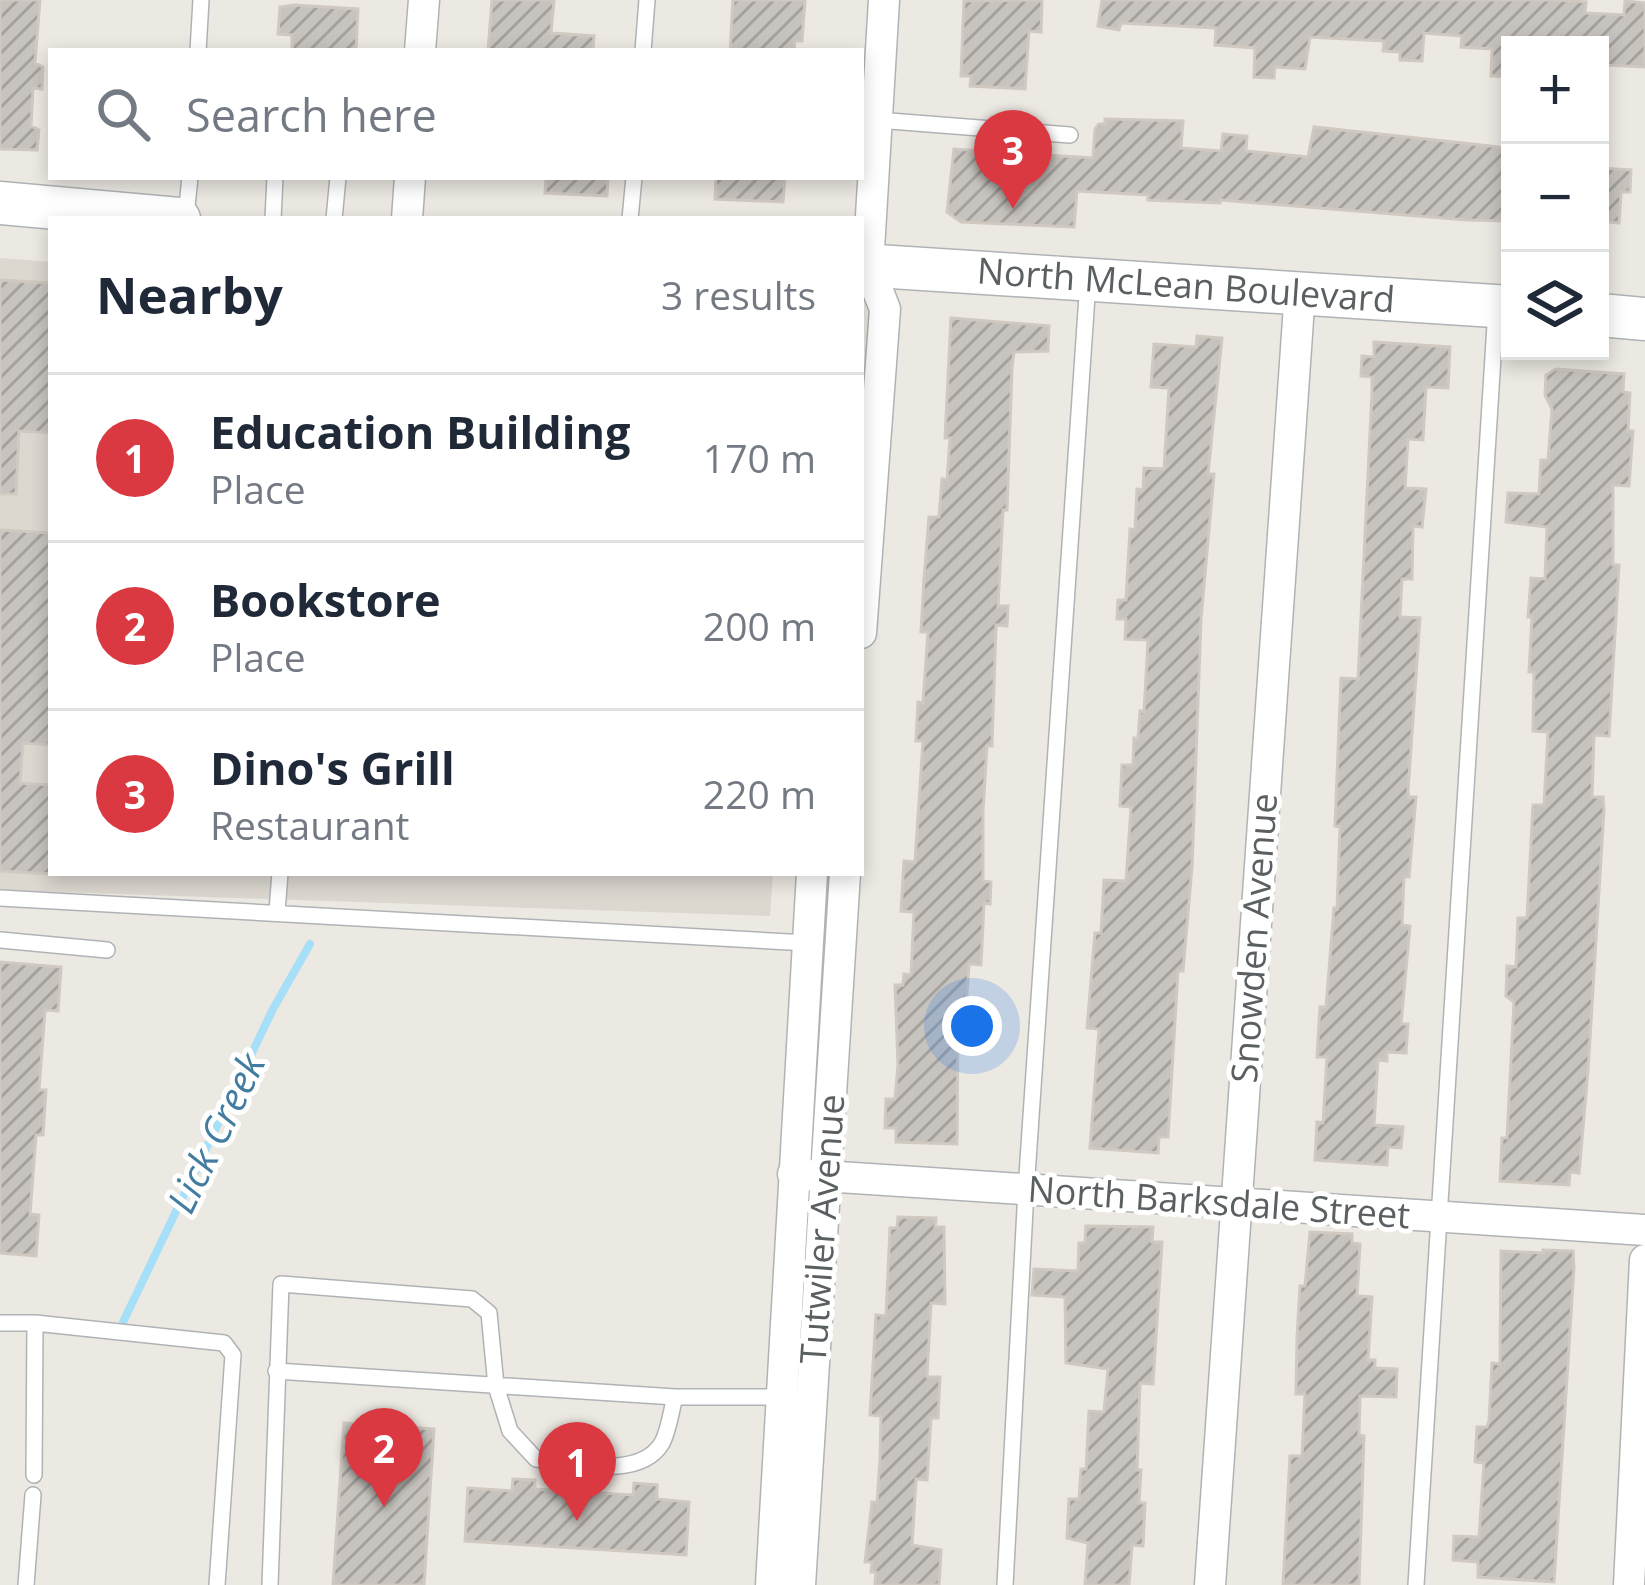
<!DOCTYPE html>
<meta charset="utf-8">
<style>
body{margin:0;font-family:"Open Sans",sans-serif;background:#f6f6f7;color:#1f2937}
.controls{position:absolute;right:36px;top:36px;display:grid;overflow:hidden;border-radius:0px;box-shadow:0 6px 18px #0003}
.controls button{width:108px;height:108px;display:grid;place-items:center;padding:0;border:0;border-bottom:3px solid #e0e1e3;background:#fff;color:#1f2937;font:60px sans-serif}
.you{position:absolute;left:972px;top:1026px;width:42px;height:42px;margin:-30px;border:9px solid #fff;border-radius:50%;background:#1a73e8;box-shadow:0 0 0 18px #1a73e833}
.badge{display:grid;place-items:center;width:78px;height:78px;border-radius:50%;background:#db3941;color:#fff;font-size:39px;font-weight:700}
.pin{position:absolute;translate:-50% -99px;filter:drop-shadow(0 3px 6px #0008)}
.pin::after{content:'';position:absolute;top:63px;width:42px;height:36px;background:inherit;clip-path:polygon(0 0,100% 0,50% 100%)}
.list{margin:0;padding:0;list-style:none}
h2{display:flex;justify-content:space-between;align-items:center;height:156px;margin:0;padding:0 48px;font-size:51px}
h2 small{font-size:39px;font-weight:400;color:#747a83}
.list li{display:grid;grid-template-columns:78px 1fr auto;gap:36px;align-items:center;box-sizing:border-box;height:168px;padding:0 48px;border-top:3px solid #e0e1e3}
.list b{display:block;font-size:45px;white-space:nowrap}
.list p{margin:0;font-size:39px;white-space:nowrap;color:#747a83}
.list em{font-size:39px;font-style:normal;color:#747a83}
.icon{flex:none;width:66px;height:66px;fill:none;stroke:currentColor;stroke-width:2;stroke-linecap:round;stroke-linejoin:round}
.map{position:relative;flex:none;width:1645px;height:1585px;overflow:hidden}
.search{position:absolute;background:#fff;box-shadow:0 6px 18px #0003;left:48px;top:48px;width:816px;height:132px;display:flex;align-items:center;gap:30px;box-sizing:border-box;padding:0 42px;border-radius:0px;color:#747a83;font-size:45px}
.panel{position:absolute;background:#fff;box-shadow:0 6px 18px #0003;left:48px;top:216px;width:816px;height:660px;border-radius:0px}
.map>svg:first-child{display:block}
.education{fill:#dcd8d0}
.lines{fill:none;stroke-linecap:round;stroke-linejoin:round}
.stream{stroke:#a6dff8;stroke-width:8}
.building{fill:url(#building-hatch);stroke:#d0c9c1;stroke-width:3}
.service-casing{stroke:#b0b3b6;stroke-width:18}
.minor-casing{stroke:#b0b3b6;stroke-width:33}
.secondary-casing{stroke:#afb3b6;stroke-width:45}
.service{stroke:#fff;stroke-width:15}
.minor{stroke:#fff;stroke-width:30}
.secondary{stroke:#fff;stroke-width:42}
.labels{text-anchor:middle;stroke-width:10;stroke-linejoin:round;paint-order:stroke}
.street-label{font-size:36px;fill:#5a5f62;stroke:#fff}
.water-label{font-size:39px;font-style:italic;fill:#427ca0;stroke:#fff}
</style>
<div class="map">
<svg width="1645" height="1585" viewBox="0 0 1645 1585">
<defs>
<pattern id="building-hatch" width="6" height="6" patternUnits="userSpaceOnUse" patternTransform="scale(3)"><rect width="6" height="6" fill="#c7c3be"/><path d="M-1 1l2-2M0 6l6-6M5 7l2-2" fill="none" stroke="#a5a29e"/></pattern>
</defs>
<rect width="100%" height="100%" fill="#ece8e2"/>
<path class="education" d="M0 258 51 262V873H773L770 916 0 890Z"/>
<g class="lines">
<path class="stream" d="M123 1322 273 1009 310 944"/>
</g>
<path class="building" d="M0 0H40L35 63 43 67 42 89 33 88 31 126 39 130 37 150 0 149Z
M492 0H554L551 33 594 36 593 51H488Z
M733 0H805L802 41H795L794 51H730Z
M1042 0 1041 32 1029 31 1025 89 970 86 971 76H961L964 1Z
M1102 0H1557L1586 2 1585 13 1624 15 1625 1 1645 3V67L1605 65 1606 45H1510V77L1491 76 1492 49 1461 47 1462 36 1424 33 1422 61 1400 60V52L1383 51 1384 41 1310 37 1305 69 1275 67 1274 78 1254 77 1255 48 1215 45 1216 28 1121 23 1119 30 1098 26Z
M294 5 358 9 356 51H292V35L278 34 280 7Z
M1105 119 1183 121 1181 148 1221 151 1223 134 1247 136 1246 151 1308 157 1314 127 1510 148V213L1507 221 1467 220 1220 200V203L1148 200V195L1077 191 1074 227 961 222 947 212 954 149 1093 158 1095 129 1099 124H1105Z
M1600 168 1631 170 1630 192H1621L1619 223 1600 221Z
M546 177H608L607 196 545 193Z
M716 177H785L783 202 715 199Z
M0 280 51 283V433L19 431 16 494H0Z
M951 318 1049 326 1048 351 1014 352 1012 368 1007 510H1003L998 606H1008L1007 626 996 625 992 746H987L983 811V881L991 882 990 904 984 903 981 965 969 964 966 1008 996 1013 995 1033 958 1030 957 1144 896 1142V1128H885L886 1099H895L898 1065 895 985H903L904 974 911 975 914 912 901 911 904 861 915 862 923 741H916L918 702 923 703 928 632H921L924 579 929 517H939L942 479 947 480 950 438H945Z
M1197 336 1222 338 1208 474H1214L1201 619 1192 867 1183 971H1178L1168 1137H1159L1158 1153 1090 1148 1099 1029 1087 1028 1095 933H1101L1104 880 1126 881 1131 807 1120 806 1122 765H1133L1134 738 1138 739 1140 711 1144 712 1148 640 1125 639 1126 619H1117L1118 600H1126L1130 529 1135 530 1137 489 1143 490 1144 468 1164 469 1169 388 1151 387 1154 344 1196 347Z
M1374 342 1450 347 1448 388 1426 387 1423 440 1408 439 1405 488 1426 489 1422 527 1413 526 1412 579H1402L1400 617 1420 618 1408 791 1409 797H1416L1409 877H1404L1402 925 1410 926 1401 1024H1408L1406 1053 1387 1052V1061L1378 1060 1374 1125 1403 1127 1401 1148 1388 1147 1387 1165 1315 1160 1317 1122 1323 1123 1327 1057H1317L1320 1007H1326L1334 908 1337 909 1340 827 1335 826 1341 678 1358 679 1372 392V377L1361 376 1362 356 1374 357Z
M1556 369 1624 374 1623 392 1630 393 1628 431H1633L1629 486 1613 485V565H1619L1609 736 1594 735 1592 797H1603L1604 809 1588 1071 1579 1173 1570 1172 1569 1185 1500 1181 1502 1138H1507L1514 1002 1506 996 1507 966 1516 967 1518 918H1527L1533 805H1544L1548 732 1533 731 1534 672H1529L1532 617H1528L1531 578 1545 579 1547 527 1506 522 1508 493 1539 494 1541 460H1548L1552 409 1545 395 1546 375Z
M0 530 51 533V745L23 743 20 783 51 785V874L0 871Z
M0 962 61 967 58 1011 45 1010 39 1090H46L43 1135H36L30 1214 39 1215 36 1256 0 1253Z
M898 1217 936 1218 935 1227H944L945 1304 931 1303 927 1377H940L938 1418H931L927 1480 916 1479 912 1545 941 1550 939 1585H875L876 1572H871L872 1562H865L872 1502 877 1503 880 1459 881 1416 870 1415 876 1315 886 1316 890 1228H897Z
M1086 1226 1153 1227 1152 1242H1162L1153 1384 1140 1383 1137 1470H1141L1139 1503H1145L1143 1546 1132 1545 1129 1585H1085L1088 1543 1067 1538 1069 1499H1079L1081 1469H1086L1089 1411 1104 1412 1108 1369 1066 1363 1065 1297 1032 1295 1034 1269 1078 1271 1079 1243H1085Z
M1310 1232 1352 1234V1243L1360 1244 1357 1296 1372 1297 1368 1360H1375V1368L1397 1369 1396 1397 1360 1396 1359 1435 1364 1436 1359 1585H1283L1290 1456H1302L1305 1394H1296L1297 1337 1300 1286H1305Z
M1543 1250 1573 1251 1574 1267 1554 1582 1478 1577V1562L1453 1560 1454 1536 1479 1537 1484 1463 1475 1462 1477 1427H1487L1489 1421 1492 1363 1500 1364 1501 1251 1543 1253Z
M344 1423 434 1429 424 1585H333Z
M513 1479 535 1480V1489L633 1495 634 1483 657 1485V1499L689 1502 686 1555 465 1541 468 1488 512 1491Z"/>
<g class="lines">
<g class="service-casing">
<path id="service" d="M198 51 201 0
M643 51 647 0
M877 120 1070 135
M186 216 190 177
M273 219 275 177
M334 219 338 177
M630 219 634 177
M0 898 807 943
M277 911 280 873
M0 940 107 950
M0 1323H35L34 1475
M35 1323 224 1343 233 1355 217 1585
M276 1371 675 1397H781
M26 1585 33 1495
M270 1585 281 1284 472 1299 489 1313 496 1386 510 1431 536 1459C572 1462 639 1481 662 1443 669 1430 671 1411 675 1397
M1005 1585 1026 1190 1088 281
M1416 1585 1496 309"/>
</g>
<g class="minor-casing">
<path id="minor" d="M420 51 424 0
M407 219 410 177
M861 280 868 266 884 0
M861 633 885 309 868 266
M793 1174 1645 1230
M771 1585 812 873
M800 1585 845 873
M1210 1585 1300 291
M1629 1585 1645 1260"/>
</g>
<g class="secondary-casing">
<path id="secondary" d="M0 203 179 219
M861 265 1510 307
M1600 315 1645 319"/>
</g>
<use href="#service" class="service"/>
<use href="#minor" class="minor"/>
<use href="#secondary" class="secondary"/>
</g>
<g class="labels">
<g class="street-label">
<text transform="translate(1186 285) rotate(4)" y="13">North McLean Boulevard</text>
<text transform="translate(1254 938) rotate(-86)" y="13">Snowden Avenue</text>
<text transform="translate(1219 1202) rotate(4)" y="13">North Barksdale Street</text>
<text transform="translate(822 1229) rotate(-86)" y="13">Tutwiler Avenue</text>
</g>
<g class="water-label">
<text transform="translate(216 1133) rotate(-64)" y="14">Lick Creek</text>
</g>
</g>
</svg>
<div class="controls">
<button>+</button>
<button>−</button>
<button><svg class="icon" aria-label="layers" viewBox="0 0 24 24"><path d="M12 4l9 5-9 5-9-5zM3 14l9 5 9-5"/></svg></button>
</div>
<div class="you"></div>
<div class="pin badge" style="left:577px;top:1521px">1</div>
<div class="pin badge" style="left:384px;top:1507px">2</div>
<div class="pin badge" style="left:1013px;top:209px">3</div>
<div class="search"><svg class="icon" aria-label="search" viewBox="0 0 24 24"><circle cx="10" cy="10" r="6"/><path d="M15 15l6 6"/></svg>Search here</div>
<section class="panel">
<h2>Nearby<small>3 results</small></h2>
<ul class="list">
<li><span class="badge">1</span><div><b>Education Building</b><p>Place</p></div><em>170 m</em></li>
<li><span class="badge">2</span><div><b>Bookstore</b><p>Place</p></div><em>200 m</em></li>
<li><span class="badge">3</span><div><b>Dino's Grill</b><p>Restaurant</p></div><em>220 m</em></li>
</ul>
</section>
</div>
